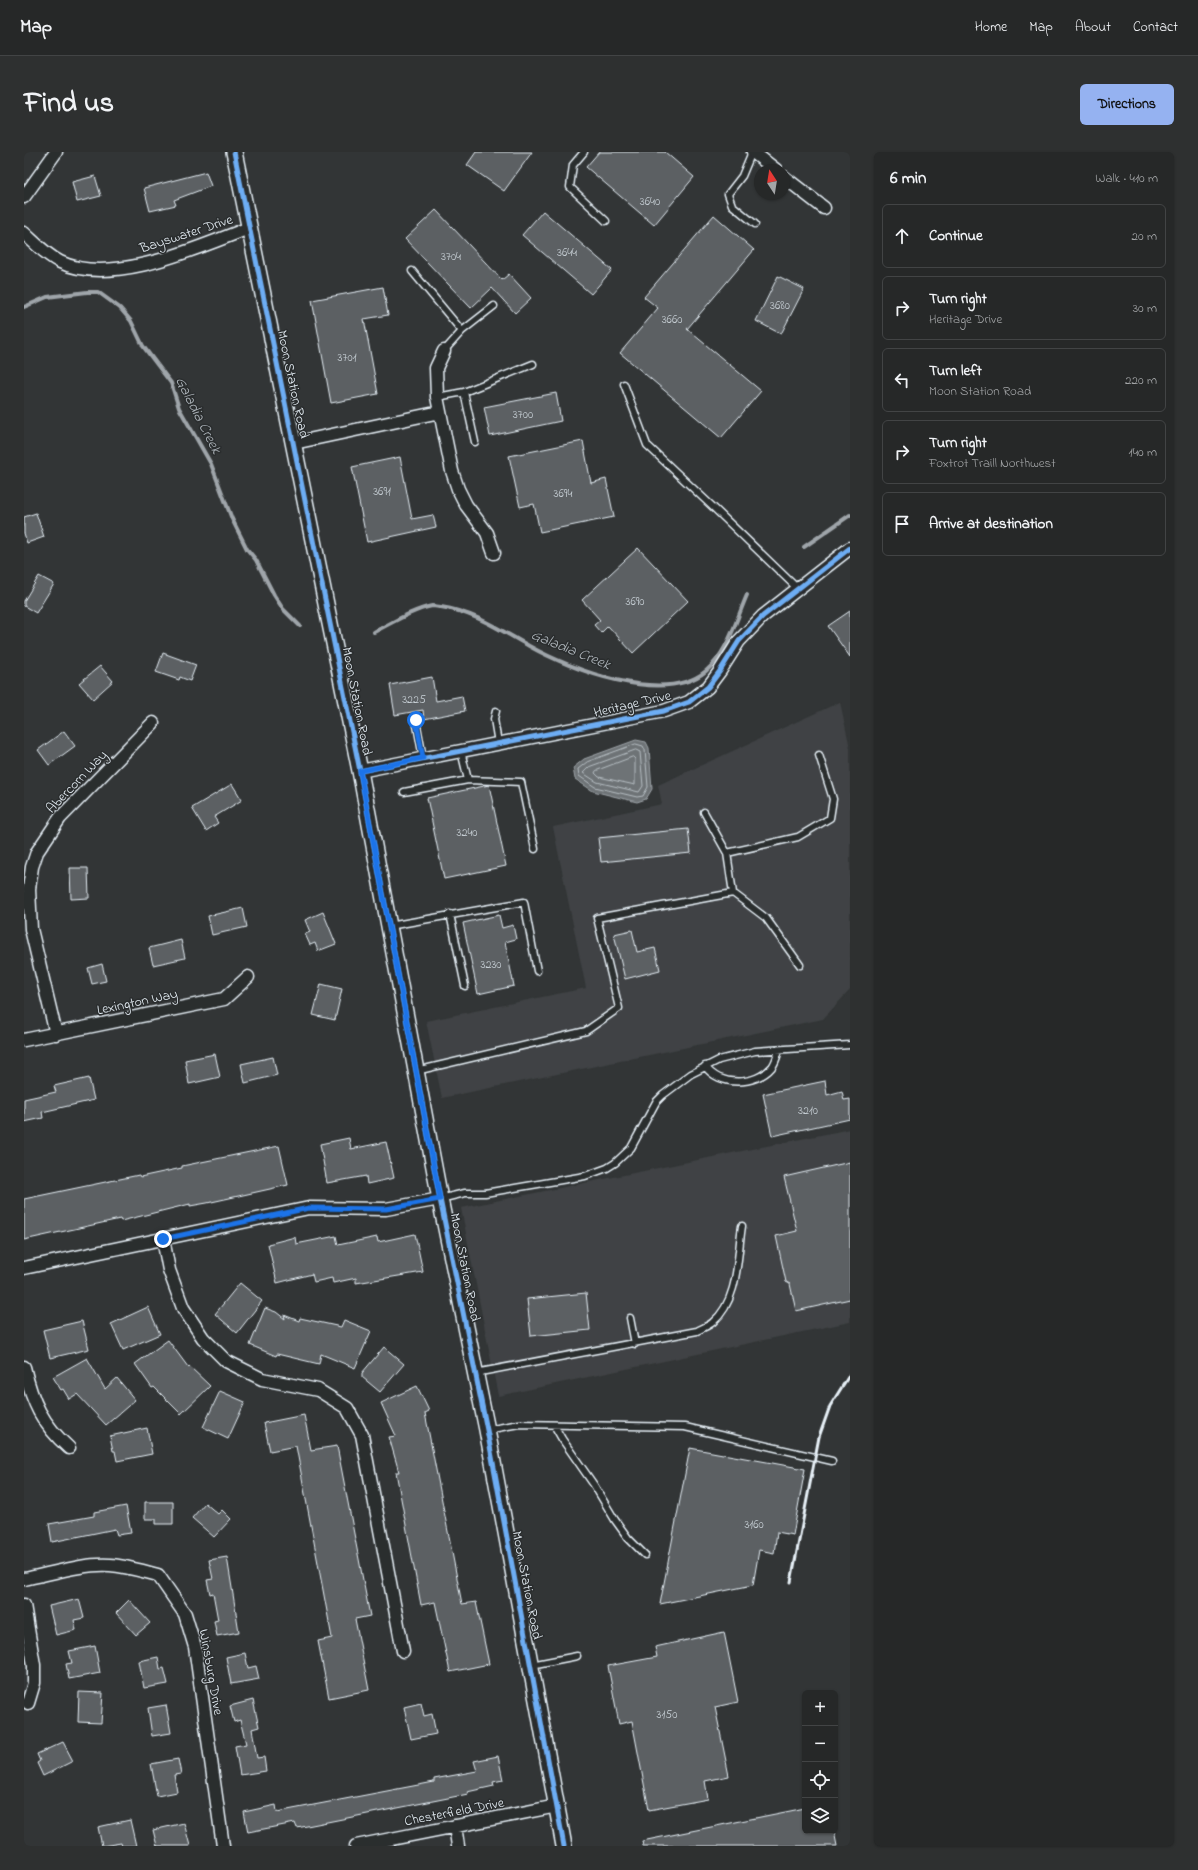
<!DOCTYPE html>
<meta charset="utf-8">
<style>
body{margin:0;font-family:"Indie Flower",sans-serif;background:#2e3030;color:#f1f3f6}
.controls{position:absolute;right:12px;bottom:12px;display:grid;overflow:hidden;border-radius:6px;box-shadow:0 1px 3px #0004}
.controls button{width:36px;height:36px;display:grid;place-items:center;padding:0;border:0;border-bottom:1px solid #424445;background:#262828;color:#f1f3f6;font:20px sans-serif}
.compass{position:absolute;left:730px;top:12px;width:36px;height:36px;border-radius:50%;background:#262828;box-shadow:0 1px 3px #0004;rotate:348deg}
.stop{position:absolute;width:12px;height:12px;margin:-9px;border:3px solid #1a73e8;border-radius:50%;background:#fff}
.stop.end{background:#1a73e8;border-color:#fff;box-shadow:0 1px 4px #0008}
.list{margin:0;padding:0;list-style:none}
h2{display:flex;justify-content:space-between;align-items:center;height:52px;margin:0;padding:0 16px;font-size:17px}
h2 small{font-size:13px;font-weight:400;color:#a4a6a8}
.list li{display:grid;grid-template-columns:26px 1fr auto;gap:12px;align-items:center;box-sizing:border-box;height:64px;margin:0 8px 8px;padding:0 8px;border:1px solid #424445;border-radius:6px}
.list b{display:block;font-size:15px;white-space:nowrap}
.list p{margin:0;font-size:13px;white-space:nowrap;color:#a4a6a8}
.list em{font-size:13px;font-style:normal;color:#a4a6a8}
.icon{flex:none;width:22px;height:22px;fill:none;stroke:currentColor;stroke-width:2;stroke-linecap:round;stroke-linejoin:round}
.map{position:relative;flex:none;width:826px;height:1694px;overflow:hidden;border-radius:6px}
header{display:flex;align-items:center;gap:24px;box-sizing:border-box;height:56px;padding:0 20px;background:#262828;border-bottom:1px solid #424445}
header strong{font-size:19px}
nav{display:flex;gap:22px;margin-inline-start:auto;font-size:14px}
.intro{display:flex;align-items:center;justify-content:space-between;box-sizing:border-box;height:96px;padding:0 24px}
h1{margin:0;font-size:28px}
.button{padding:10px 18px;border-radius:6px;background:#95b2f1;color:#111;font-size:14px;font-weight:700}
main{display:flex;gap:24px;padding:0 24px}
aside{flex:1;background:#262828;border-radius:6px;box-shadow:0 1px 3px #0004}
.map>svg:first-child{display:block}
.built{fill:#3f4244}
.water{fill:#6e7376;stroke:#9fa5aa}
.lines{fill:none;stroke-linecap:round;stroke-linejoin:round}
.shore{stroke:#b7bfc4;stroke-width:1}
.stream{stroke:#9fa5aa;stroke-width:4}
.building{fill:#5c6063;stroke:#e8f1f8}
.service-casing{stroke:#e8f1f8;stroke-width:9}
.minor-casing{stroke:#e8f1f8;stroke-width:15}
.tertiary-casing{stroke:#e8f1f8;stroke-width:18}
.service{stroke:#2a2d2e;stroke-width:6}
.minor{stroke:#2a2d2e;stroke-width:12}
.tertiary{stroke:#2a2d2e;stroke-width:15}
.rail{stroke:#e8f1f8;stroke-width:3}
.cycleway-casing{stroke:#2a2d2e;stroke-width:8}
.cycleway{stroke:#6dadf4;stroke-width:5}
.route{stroke:#1a73e8;stroke-width:5}
.labels{text-anchor:middle;stroke-width:3;stroke-linejoin:round;paint-order:stroke}
.number-label{font-size:12px;fill:#c5cdd3}
.street-label{font-size:14px;fill:#e8f1f8;stroke:#2a2d2e}
.water-label{font-size:15px;font-style:italic;fill:#b1b8be;stroke:#2a2d2e}
</style>
<header>
<strong>Map</strong>
<nav><a>Home</a><a>Map</a><a>About</a><a>Contact</a></nav>
</header>
<div class="intro"><h1>Find us</h1><a class="button">Directions</a></div>
<main>
<div class="map">
<svg width="826" height="1694" viewBox="0 0 826 1694">
<rect width="100%" height="100%" fill="#323536"/>
<filter id="ink" filterUnits="userSpaceOnUse"><feTurbulence type="fractalNoise" baseFrequency=".025" numOctaves="2"/><feDisplacementMap in="SourceGraphic" scale="8" xChannelSelector="R" yChannelSelector="G"/><feConvolveMatrix kernelMatrix="1 2 1 2 8 2 1 2 1" color-interpolation-filters="sRGB"/></filter>
<g filter="url(#ink)">
<path class="built" d="M816 550 826 596V838L799 867 418 946 402 869 562 836 529 675 638 652 634 633Z
M826 977V1170L474 1244 437 1056Z"/>
<path class="water" d="M612 588 622 590 625 596 628 637 622 647 613 650 569 639 551 627 549 616 560 607Z"/>
<g class="lines">
<path class="shore" d="M612 592 619 594 621 598 624 635 619 644 613 645 571 635 555 624 554 617 563 610Z
M612 598 616 600 619 634 615 640 573 630 559 621 565 615Z
M609 605 611 607V633L575 625 571 621 572 619Z"/>
<path class="stream" d="M0 155 23 145 63 140H74L96 156 107 169 119 194 147 231 155 256 187 312 208 367 223 397 232 408 250 443 259 457 276 474
M780 395 826 363
M350 480C368 471 388 458 408 454 411 454 414 455 417 455 450 460 476 478 505 494 546 517 640 554 682 519 704 501 712 468 723 443"/>
</g>
<path class="building" d="M452 0H508L480 39 443 13Z
M575 0H641L670 25 630 73 562 15Z
M182 20 187 34 150 48 152 53 126 59 120 36Z
M71 24 77 44 53 50 48 30Z
M412 58 478 128 485 122 507 146 491 161 468 136 447 156 381 87Z
M519 59 588 118 567 142 498 83Z
M690 63 730 98 663 177 737 239 697 286 596 201 634 156 620 145Z
M754 124 780 137 757 182 732 169Z
M359 135 364 163 340 167 354 242 307 251 288 148Z
M532 241 537 269 466 284 460 255Z
M559 289 567 331 582 327 590 365 516 380 510 352 496 355 485 304Z
M376 305 388 367 409 363 412 375 343 390 328 315Z
M12 361 20 385 3 391 0 381V365Z
M614 396 664 449 609 501 584 474 577 481 570 473 576 468 558 448Z
M15 424 30 432 12 461 0 454V449Z
M826 459V505L804 474Z
M139 501 172 513 166 529 156 525 155 528 132 520Z
M76 514 89 529 69 547 55 531Z
M408 525 412 549 438 544 441 559 400 567 399 558 371 563 366 533Z
M40 579 51 594 25 613 14 598Z
M208 632 218 648 190 665 194 671 182 679 168 656Z
M465 633 482 714 420 727 403 646Z
M664 677 667 701 577 710 574 686Z
M46 716H64L65 746 47 747Z
M219 756 223 775 188 783 184 764Z
M299 760 312 792 294 799 291 791 286 793 281 782 286 780 281 768Z
M475 763 478 776 489 773 492 787 481 790 490 834 454 842 439 771Z
M608 778 613 800 631 796 636 818 601 827 590 782Z
M157 788 161 806 129 813 125 796Z
M78 812 82 829 68 832 64 816Z
M297 832 318 837 311 868 289 863Z
M191 902 196 925 165 932 161 908Z
M249 905 253 923 221 931 217 912Z
M65 926 70 948 18 960 19 966 0 970V947L32 940 30 934Z
M801 929 803 943 818 939 820 948 826 947V967L748 984 739 942Z
M325 986 327 997 362 990 370 1026 343 1032 342 1024 303 1031 296 992Z
M255 994 264 1033 183 1051 166 1054V1052L97 1069 96 1067 0 1088V1047L115 1023 116 1025 158 1016V1014Z
M826 1010V1147L772 1159 766 1132 762 1130 752 1084 773 1079 760 1025Z
M391 1082 399 1120 332 1131V1126L309 1131 308 1126 290 1130 288 1122 253 1131 244 1092 271 1085 272 1092 312 1084 314 1093 353 1085 354 1090Z
M216 1131 238 1149 213 1181 191 1162Z
M562 1141 566 1178 507 1184 503 1147Z
M124 1155 136 1182 99 1198 87 1172Z
M241 1156 252 1160 261 1167 260 1163 275 1169 276 1166 317 1175 320 1168 347 1179 331 1216 297 1202 295 1212 253 1202 252 1204 226 1193Z
M58 1169 65 1197 26 1206 19 1178Z
M144 1188 164 1215 165 1214 186 1234 157 1262 130 1235 128 1236 111 1212Z
M360 1195 380 1212 356 1240 338 1225V1221Z
M63 1206 81 1237 93 1226 111 1248 82 1273 53 1242 45 1247 39 1237 37 1238 29 1225Z
M393 1234 405 1259 401 1261 438 1452 452 1450 465 1512 426 1520 411 1450 397 1453 372 1320H375L365 1285 372 1284 357 1251Z
M196 1239 221 1250 204 1287 179 1275Z
M280 1263 287 1298 313 1294 346 1464 331 1467 345 1538 305 1546 294 1489 308 1486 272 1294 246 1299 240 1271Z
M123 1276 128 1302 93 1309 91 1299H89L86 1284Z
M666 1296 781 1317 769 1383 753 1380 750 1401 735 1398 729 1433 636 1452Z
M121 1350H149V1372H132V1367H121Z
M181 1351 194 1362 198 1358 207 1367 190 1385 168 1366Z
M102 1354 107 1381 93 1383 91 1377 28 1390 25 1372 70 1364V1360Z
M203 1405 215 1480 193 1484 190 1469 194 1468 189 1441 186 1442 183 1428 189 1427 185 1408Z
M55 1447 60 1466 50 1468 52 1478 32 1483 25 1454Z
M105 1448 126 1471 112 1483 92 1461Z
M700 1480 714 1550 691 1555 705 1624 681 1629 684 1647 625 1658 608 1569 595 1572 584 1514 633 1505 631 1495Z
M71 1494 76 1521 45 1527 42 1512 48 1511 45 1499Z
M221 1501 224 1516 232 1514 235 1527 207 1532 202 1505Z
M134 1505 136 1517 140 1516 144 1532 120 1536 115 1509Z
M55 1540 79 1541 77 1571 54 1570Z
M229 1548 235 1575 228 1577 233 1606 240 1605 242 1619 216 1623 211 1594 222 1592 216 1568 210 1570 206 1554Z
M397 1551 400 1564 408 1562 412 1582 387 1587 380 1555Z
M142 1553 147 1581 128 1584 124 1556Z
M39 1590 49 1609 19 1624 13 1611 16 1609 13 1602Z
M474 1604 479 1628 469 1630 470 1634 443 1640 444 1642 273 1676 271 1671 224 1680 220 1660 252 1653 253 1660 410 1630V1627L453 1619 450 1609Z
M154 1607 157 1622 150 1623 153 1640 133 1644 127 1612Z
M781 1656V1679H810L813 1694H619L618 1689Z
M106 1668 112 1694H98L97 1691 78 1694 74 1675Z
M160 1671 166 1694H133L129 1678Z"/>
<g class="lines">
<g class="service-casing">
<path id="service" d="M560 0 549 13 546 35 582 69
M728 0 718 24 704 42 708 53 731 72
M388 119 438 179
M420 199 438 179 470 154
M600 232 623 293 691 357 774 437
M440 240 451 290
M413 245 440 240 509 212
M472 559 470 567 474 591
M392 568 399 606
M437 599 444 628
M380 640 444 628 497 630 511 697
M680 660 703 701 709 741
M703 701 774 685 806 666 809 647 795 603
M426 762 441 834
M365 774 500 750 513 819
M681 914C695 935 732 934 748 915 752 910 753 904 755 898
M392 919 562 879 595 856 573 766 709 741 742 766 776 813
M416 1047 441 1041H461L561 1024 583 1016 591 1011 607 996 632 950 639 943 667 922 695 908 731 899 826 893
M606 1166 611 1192
M451 1221 673 1179C678 1176 685 1174 689 1170 715 1148 713 1105 718 1074
M530 1273 538 1287 570 1333 591 1368 604 1386 621 1403
M463 1278 495 1272 661 1275 808 1309
M507 1513 553 1504"/>
</g>
<g class="minor-casing">
<path id="minor" d="M729 0 752 18
M760 25 800 56
M0 45 32 0
M0 81C11 91 22 103 36 110 88 135 175 95 225 76
M420 199 412 216 413 245 428 319 434 337 442 353 463 381 470 401
M270 291 416 260
M336 619 640 559 665 550 684 535 696 519 715 489 739 464 826 396
M32 882 7 777 5 737 8 715 13 700 36 666 129 571
M0 888 200 847 224 825
M139 1087 145 1118 159 1156 179 1186 202 1209 238 1227 294 1238 323 1256 338 1283 379 1499
M0 1116 285 1056 362 1057 416 1047
M0 1215C8 1250 18 1272 45 1296
M0 1427C26 1422 60 1411 86 1413 102 1414 118 1419 134 1423L161 1462 171 1495 199 1694
M0 1453 10 1513V1531L4 1551
M431 1674 434 1694
M332 1694 533 1654"/>
</g>
<g class="tertiary-casing">
<path id="tertiary" d="M210 0 336 619 416 1047 463 1278 540 1694"/>
</g>
<use href="#service" class="service"/>
<use href="#minor" class="minor"/>
<use href="#tertiary" class="tertiary"/>
<path class="rail" d="M767 1430 795 1285 806 1254 826 1222"/>
<g class="cycleway-casing">
<path id="cycleway" d="M210 0 336 619 416 1047 463 1278 540 1694
M336 619 640 559 665 550 684 535 696 519 715 489 739 464 826 396"/>
</g>
<use href="#cycleway" class="cycleway"/>
</g>
</g>
<g class="lines" filter="url(#ink)">
<path class="route" d="M139 1087 285 1056 362 1057 416 1047 336 619 399 606 392 568"/>
</g>
<g class="labels">
<g class="number-label">
<text x="626" y="53">3640</text>
<text x="543" y="104">3644</text>
<text x="427" y="108">3704</text>
<text x="756" y="157">3680</text>
<text x="648" y="171">3660</text>
<text x="323" y="209">3701</text>
<text x="499" y="266">3700</text>
<text x="358" y="343">3691</text>
<text x="539" y="345">3694</text>
<text x="611" y="453">3690</text>
<text x="390" y="551">3225</text>
<text x="443" y="684">3240</text>
<text x="467" y="816">3230</text>
<text x="784" y="962">3210</text>
<text x="730" y="1376">3160</text>
<text x="643" y="1566">3150</text>
</g>
<g class="street-label">
<text transform="translate(162 81) rotate(-18)" y="5">Bayswater Drive</text>
<text transform="translate(270 232) rotate(78)" y="5">Moon Station Road</text>
<text transform="translate(334 549) rotate(79)" y="5">Moon Station Road</text>
<text transform="translate(608 551) rotate(-13)" y="5">Heritage Drive</text>
<text transform="translate(52 629) rotate(-46)" y="5">Abercorn Way</text>
<text transform="translate(113 849) rotate(-12)" y="5">Lexington Way</text>
<text transform="translate(442 1115) rotate(79)" y="5">Moon Station Road</text>
<text transform="translate(504 1433) rotate(79)" y="5">Moon Station Road</text>
<text transform="translate(188 1520) rotate(80)" y="5">Winsburg Drive</text>
<text transform="translate(430 1659) rotate(-11)" y="5">Chesterfield Drive</text>
</g>
<g class="water-label">
<text transform="translate(175 263) rotate(63)" y="5">Galadia Creek</text>
<text transform="translate(547 497) rotate(22)" y="5">Galadia Creek</text>
</g>
</g>
</svg>
<div class="controls">
<button>+</button>
<button>−</button>
<button><svg class="icon" aria-label="locate" viewBox="0 0 24 24"><circle cx="12" cy="12" r="6"/><path d="M12 2v4M12 18v4M2 12h4M18 12h4"/></svg></button>
<button><svg class="icon" aria-label="layers" viewBox="0 0 24 24"><path d="M12 4l9 5-9 5-9-5zM3 14l9 5 9-5"/></svg></button>
</div>
<svg class="compass" viewBox="-18 -18 36 36"><path d="M0-13l5 13h-10z" fill="#e53935"/><path d="M0 13l5-13h-10z" fill="#a4a6a8"/></svg>
<div class="stop" style="left:392px;top:568px"></div>
<div class="stop end" style="left:139px;top:1087px"></div>
</div>
<aside>
<h2>6 min<small>Walk · 410 m</small></h2>
<ul class="list">
<li><svg class="icon" aria-label="ahead" viewBox="0 0 24 24"><path d="M12 20V5M6 11l6-6 6 6"/></svg><div><b>Continue</b></div><em>20 m</em></li>
<li><svg class="icon" aria-label="right" viewBox="0 0 24 24"><path d="M7 20v-9h11M14 6l5 5-5 5"/></svg><div><b>Turn right</b><p>Heritage Drive</p></div><em>30 m</em></li>
<li><svg class="icon" aria-label="left" viewBox="0 0 24 24"><path d="M17 20v-9H6M10 6l-5 5 5 5"/></svg><div><b>Turn left</b><p>Moon Station Road</p></div><em>220 m</em></li>
<li><svg class="icon" aria-label="right" viewBox="0 0 24 24"><path d="M7 20v-9h11M14 6l5 5-5 5"/></svg><div><b>Turn right</b><p>Foxtrot Traill Northwest</p></div><em>140 m</em></li>
<li><svg class="icon" aria-label="arrive" viewBox="0 0 24 24"><path d="M6 21V4h12l-3 4 3 4H6"/></svg><div><b>Arrive at destination</b></div></li>
</ul>
</aside>
</main>
